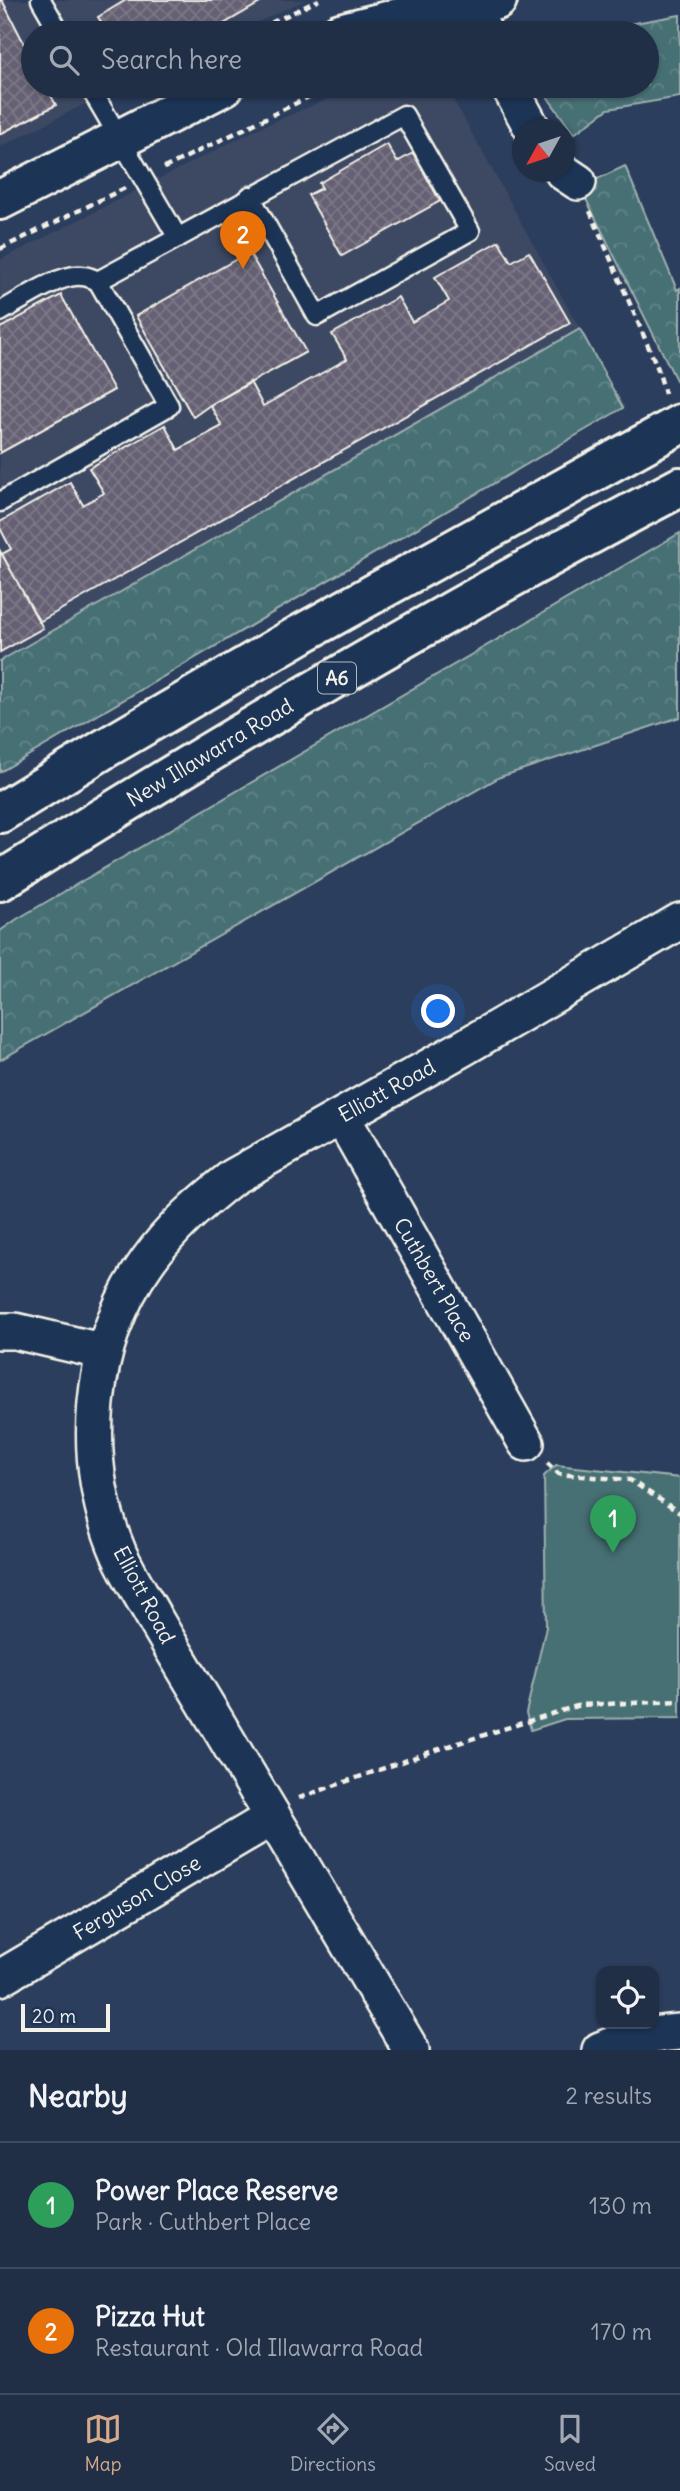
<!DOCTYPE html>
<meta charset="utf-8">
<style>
body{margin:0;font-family:Delius,sans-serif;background:#2d3a51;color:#f1f3f6}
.controls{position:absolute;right:21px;bottom:21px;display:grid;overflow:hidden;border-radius:14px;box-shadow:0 2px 5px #0004}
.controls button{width:63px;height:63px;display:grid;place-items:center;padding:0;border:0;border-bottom:2px solid #3d4a5f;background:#202e46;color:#f1f3f6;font:35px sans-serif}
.compass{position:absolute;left:512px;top:119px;width:63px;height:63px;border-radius:50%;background:#202e46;box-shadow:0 2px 5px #0004;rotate:230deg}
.scale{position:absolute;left:21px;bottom:18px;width:89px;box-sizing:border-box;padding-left:7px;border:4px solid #f4f1e8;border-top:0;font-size:19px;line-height:24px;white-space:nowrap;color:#f4f1e8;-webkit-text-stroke:5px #1d3557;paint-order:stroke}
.you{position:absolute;left:439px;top:1012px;width:24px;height:24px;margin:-18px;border:5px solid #fff;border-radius:50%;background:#1a73e8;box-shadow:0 0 0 10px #1a73e833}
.badge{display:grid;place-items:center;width:46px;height:46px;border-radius:50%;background:#d6ab8b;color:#fff;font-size:23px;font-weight:700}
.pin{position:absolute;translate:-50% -58px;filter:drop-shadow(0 2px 4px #0008)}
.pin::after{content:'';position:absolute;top:37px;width:24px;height:21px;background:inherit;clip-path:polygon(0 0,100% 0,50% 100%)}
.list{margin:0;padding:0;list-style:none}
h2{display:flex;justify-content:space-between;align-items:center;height:91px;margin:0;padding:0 28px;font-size:30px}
h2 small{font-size:23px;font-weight:400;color:#a2a8b3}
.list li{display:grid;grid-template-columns:46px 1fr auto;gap:21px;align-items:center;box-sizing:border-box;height:126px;padding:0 28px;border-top:2px solid #3d4a5f}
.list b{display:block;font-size:26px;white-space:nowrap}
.list p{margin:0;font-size:23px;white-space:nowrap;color:#a2a8b3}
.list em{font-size:23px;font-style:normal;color:#a2a8b3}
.icon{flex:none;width:38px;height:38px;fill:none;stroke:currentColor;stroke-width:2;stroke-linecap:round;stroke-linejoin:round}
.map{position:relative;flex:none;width:680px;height:2050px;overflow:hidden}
.search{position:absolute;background:#202e46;box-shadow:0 2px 5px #0004;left:21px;right:21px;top:21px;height:77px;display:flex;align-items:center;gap:18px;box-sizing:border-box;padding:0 24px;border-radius:38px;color:#a2a8b3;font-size:26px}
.sheet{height:343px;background:#202e46}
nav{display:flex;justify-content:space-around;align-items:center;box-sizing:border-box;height:98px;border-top:2px solid #3d4a5f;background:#202e46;font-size:19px;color:#a2a8b3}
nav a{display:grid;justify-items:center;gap:4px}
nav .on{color:#d6ab8b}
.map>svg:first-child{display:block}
.built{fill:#3c4864}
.forest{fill:url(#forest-crowns);stroke:#9eb0ae;stroke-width:2}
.green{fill:#477075;stroke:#9eb0ae;stroke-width:2}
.building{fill:url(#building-cross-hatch);stroke:#f4f1e8;stroke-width:2}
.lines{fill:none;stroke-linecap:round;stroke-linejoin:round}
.service-casing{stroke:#f4f1e8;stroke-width:23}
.minor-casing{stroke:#f4f1e8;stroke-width:40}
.tertiary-casing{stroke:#f4f1e8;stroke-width:44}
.trunk-casing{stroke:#f4f1e8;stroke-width:44}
.path{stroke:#f4f1e8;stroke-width:4.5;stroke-dasharray:7 5;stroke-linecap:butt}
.service{stroke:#1d3557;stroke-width:18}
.minor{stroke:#1d3557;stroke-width:35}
.tertiary{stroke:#1d3557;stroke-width:38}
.trunk{stroke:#1d3557;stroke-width:38}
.labels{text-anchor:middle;stroke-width:7;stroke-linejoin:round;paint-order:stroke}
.shield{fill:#1d3557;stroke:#b4b9bc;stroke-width:2}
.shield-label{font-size:19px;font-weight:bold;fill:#f4f1e8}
.street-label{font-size:21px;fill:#f4f1e8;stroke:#1d3557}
</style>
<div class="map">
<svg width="680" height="2050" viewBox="0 0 680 2050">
<defs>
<pattern id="forest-crowns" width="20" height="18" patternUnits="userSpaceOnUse" patternTransform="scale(1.75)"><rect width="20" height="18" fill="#477075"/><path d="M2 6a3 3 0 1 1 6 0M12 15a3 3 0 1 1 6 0" fill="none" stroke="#628589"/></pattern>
<pattern id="building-cross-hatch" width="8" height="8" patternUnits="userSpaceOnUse" patternTransform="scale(1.75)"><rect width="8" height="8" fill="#656173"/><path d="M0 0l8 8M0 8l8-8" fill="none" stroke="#7c7887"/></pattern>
</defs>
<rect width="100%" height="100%" fill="#2b3e5d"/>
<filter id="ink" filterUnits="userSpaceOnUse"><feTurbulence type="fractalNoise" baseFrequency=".0143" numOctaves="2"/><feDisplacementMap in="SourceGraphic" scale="14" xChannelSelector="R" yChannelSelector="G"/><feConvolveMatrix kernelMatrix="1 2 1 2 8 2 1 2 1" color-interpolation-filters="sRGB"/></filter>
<g filter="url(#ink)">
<path class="built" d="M0 0H305L235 33H33V86H121L0 147Z
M358 86H446L580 329 0 662V260L259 128Z"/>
<path class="forest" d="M680 15V97L608 109 574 134 541 88 542 86H647V33H578Z
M625 166 677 290 680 288V383L678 384 580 187Z
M580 329 623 408 0 772V661Z
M680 533V717L500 777 0 1060V931L17 919Z"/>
<path class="green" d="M556 1465 680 1478V1718L565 1719 531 1730 526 1713 546 1627 544 1476Z"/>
<path class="building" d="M0 0H2L33 61V86H46L56 105 0 134Z
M126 0H265L208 33H108L98 17Z
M387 144 397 162 413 153 440 201 342 256 308 195 322 188 319 183Z
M499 241 511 262 529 252 570 323 39 622 2 554 11 549 0 528V522L70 482 83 505 104 493 89 468 165 425 178 450 222 426 210 405 250 382 263 406 347 359 332 334 398 297 412 322 449 301 435 277Z
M249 252 306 352 210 405 193 417 136 316Z
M61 295 114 390 0 453V328Z
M0 551 43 628 0 652Z"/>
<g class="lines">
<g class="service-casing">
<path id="service" d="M41 0 60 33
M89 86 178 238
M98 281 404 115 470 231 317 316 250 196
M0 312C20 301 60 273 82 276 88 276 93 279 98 281L169 406 0 502"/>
</g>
<g class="minor-casing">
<path id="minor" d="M472 4 484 33
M509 86 533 130
M563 172 578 182
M342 1117 526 1443
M0 1331H15L105 1352
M0 1978 273 1817
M411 2050C353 1952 295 1853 236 1755 209 1709 181 1664 155 1619 143 1597 129 1576 119 1554 79 1461 88 1344 147 1262 171 1228 201 1202 233 1177L463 1048 680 921
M600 2050C626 2039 652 2034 680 2032"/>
</g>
<g class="tertiary-casing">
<path id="tertiary" d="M340 33 415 14 497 0
M0 200 224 86"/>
</g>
<g class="trunk-casing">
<path id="trunk" d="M0 813 104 749 301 634 680 424
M0 881C222 742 448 608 680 487"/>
</g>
<path class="path" d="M250 33 319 0
M164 168 331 86
M590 211 658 369 665 394
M0 249 125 188
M547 1463 559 1474 630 1480 680 1513
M299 1798 433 1751 580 1705 680 1701"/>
<use href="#service" class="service"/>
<use href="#minor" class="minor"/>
<use href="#tertiary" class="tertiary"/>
<use href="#trunk" class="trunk"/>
</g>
</g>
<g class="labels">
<rect class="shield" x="318" y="662.5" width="38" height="31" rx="5"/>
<g class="shield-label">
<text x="337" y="685">A6</text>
</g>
<g class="street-label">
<text transform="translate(210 753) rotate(-31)" y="7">New Illawarra Road</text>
<text transform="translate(387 1091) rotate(-29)" y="7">Elliott Road</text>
<text transform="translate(434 1280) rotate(60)" y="7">Cuthbert Place</text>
<text transform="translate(144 1595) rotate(62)" y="7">Elliott Road</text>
<text transform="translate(137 1898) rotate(-31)" y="7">Ferguson Close</text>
</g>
</g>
</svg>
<div class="controls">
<button><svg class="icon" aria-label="locate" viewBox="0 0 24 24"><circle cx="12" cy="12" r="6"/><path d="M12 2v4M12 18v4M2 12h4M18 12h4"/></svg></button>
</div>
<svg class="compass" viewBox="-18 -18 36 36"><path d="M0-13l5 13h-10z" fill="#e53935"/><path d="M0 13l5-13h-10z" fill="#a2a8b3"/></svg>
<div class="scale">20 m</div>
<div class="you"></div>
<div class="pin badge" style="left:613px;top:1553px;background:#2e9e5b">1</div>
<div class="pin badge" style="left:243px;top:269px;background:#e8710a">2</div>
<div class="search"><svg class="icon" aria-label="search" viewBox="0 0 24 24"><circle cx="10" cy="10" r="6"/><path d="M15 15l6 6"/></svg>Search here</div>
</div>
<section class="sheet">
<h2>Nearby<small>2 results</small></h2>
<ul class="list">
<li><span class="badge" style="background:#2e9e5b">1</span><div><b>Power Place Reserve</b><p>Park · Cuthbert Place</p></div><em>130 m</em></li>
<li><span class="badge" style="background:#e8710a">2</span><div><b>Pizza Hut</b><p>Restaurant · Old Illawarra Road</p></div><em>170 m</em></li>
</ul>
</section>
<nav>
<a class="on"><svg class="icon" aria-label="map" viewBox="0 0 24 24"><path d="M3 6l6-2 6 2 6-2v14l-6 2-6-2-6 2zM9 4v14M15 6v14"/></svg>Map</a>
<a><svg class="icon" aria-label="directions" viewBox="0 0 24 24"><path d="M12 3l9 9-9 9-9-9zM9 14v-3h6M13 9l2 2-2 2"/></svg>Directions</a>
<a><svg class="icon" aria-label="saved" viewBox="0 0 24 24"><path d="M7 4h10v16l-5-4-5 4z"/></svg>Saved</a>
</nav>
